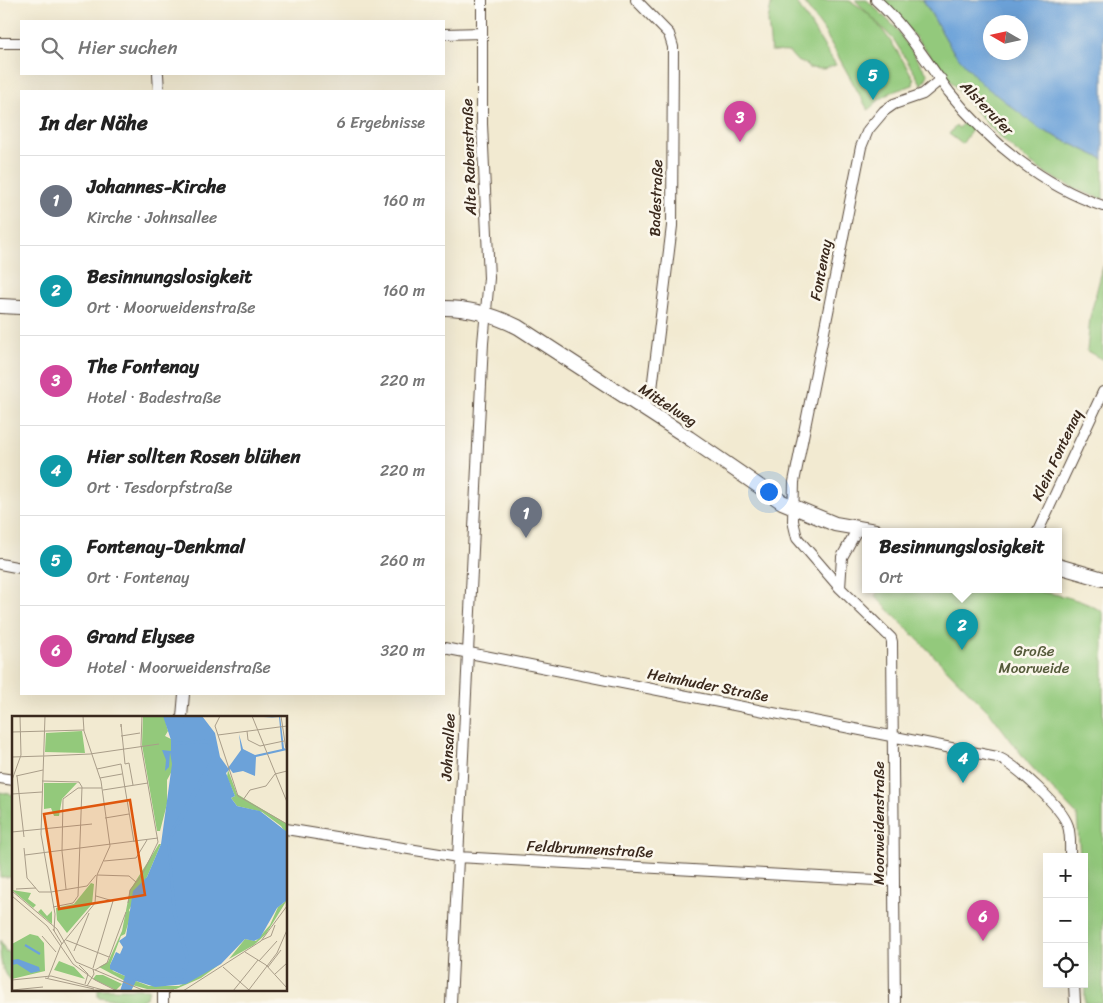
<!DOCTYPE html>
<html lang="de">
<meta charset="utf-8">
<style>
body{margin:0;font-family:Sriracha,sans-serif;background:#f2f2f2;color:#222}
.controls{position:absolute;right:15px;bottom:15px;display:grid;overflow:hidden;border-radius:0px;box-shadow:0 5px 20px #0002}
.controls button{width:45px;height:45px;display:grid;place-items:center;padding:0;border:0;border-bottom:1px solid #e0e0e0;background:#fff;color:#222;font:25px sans-serif}
.compass{position:absolute;left:983px;top:15px;width:45px;height:45px;border-radius:50%;background:#fff;box-shadow:0 5px 20px #0002;rotate:279deg}
.you{position:absolute;left:768px;top:491px;width:18px;height:18px;margin:-12px;border:4px solid #fff;border-radius:50%;background:#1a73e8;box-shadow:0 0 0 8px #1a73e833}
.badge{display:grid;place-items:center;width:32px;height:32px;border-radius:50%;background:#7c3aed;color:#fff;font-size:16px;font-weight:700}
.pin{position:absolute;translate:-50% -41px;filter:drop-shadow(0 1px 2px #0008)}
.pin::after{content:'';position:absolute;top:26px;width:18px;height:15px;background:inherit;clip-path:polygon(0 0,100% 0,50% 100%)}
.popup{position:absolute;left:862px;top:528px;width:200px;height:65px;box-sizing:border-box;display:grid;place-content:center;border-radius:0px;background:#fff;filter:drop-shadow(0 1px 4px #0005);font-size:16px;white-space:nowrap;color:#767676}
.popup b{font-size:19px;color:#222}
.popup::after{content:'';position:absolute;left:50%;top:100%;margin-left:-10px;border:10px solid transparent;border-top-color:#fff}
.list{margin:0;padding:0;list-style:none}
h2{display:flex;justify-content:space-between;align-items:center;height:65px;margin:0;padding:0 20px;font-size:21px}
h2 small{font-size:16px;font-weight:400;color:#767676}
.list li{display:grid;grid-template-columns:32px 1fr auto;gap:15px;align-items:center;box-sizing:border-box;height:90px;padding:0 20px;border-top:1px solid #e0e0e0}
.list b{display:block;font-size:19px;white-space:nowrap}
.list p{margin:0;font-size:16px;white-space:nowrap;color:#767676}
.list em{font-size:16px;font-style:normal;color:#767676}
.icon{flex:none;width:28px;height:28px;fill:none;stroke:currentColor;stroke-width:2;stroke-linecap:round;stroke-linejoin:round}
.map{position:relative;flex:none;width:1103px;height:1003px;overflow:hidden}
.search{position:absolute;background:#fff;box-shadow:0 5px 20px #0002;left:20px;top:20px;width:425px;height:55px;display:flex;align-items:center;gap:12px;box-sizing:border-box;padding:0 18px;border-radius:0px;color:#767676;font-size:19px}
.panel{position:absolute;background:#fff;box-shadow:0 5px 20px #0002;left:20px;top:90px;width:425px;height:605px;border-radius:0px}
.map>svg:first-child{display:block}
.green{fill:#93c97b;stroke:#677a4c}
.water{fill:#6ca2d9;stroke:#54667c;fill-rule:evenodd}
.lines{fill:none;stroke-linecap:round;stroke-linejoin:round}
.minor-casing{stroke:#564739;stroke-width:12}
.tertiary-casing{stroke:#564739;stroke-width:16}
.minor{stroke:#fff;stroke-width:10}
.tertiary{stroke:#fff;stroke-width:14}
.labels{text-anchor:middle;stroke-width:5;stroke-linejoin:round;paint-order:stroke}
.street-label{font-size:15px;fill:#3b2a1e;stroke:#fbf7ec}
.park-label{font-size:15px;fill:#555a3a;stroke:#fbf7ec}
.inset-river{fill:none;stroke:#6ca2d9;stroke-width:2.5}
.inset-road{fill:none;stroke:#a99d89;stroke-width:1}
.view{fill:#df570d;fill-opacity:0.15;stroke:#df570d;stroke-width:2.5}
.inset-edge{fill:none;stroke:#3b2a1e;stroke-width:2.5}
</style>
<div class="map">
<svg width="1103" height="1003" viewBox="0 0 1103 1003">
<rect width="100%" height="100%" fill="#fbf7ec"/>
<filter id="ink" filterUnits="userSpaceOnUse"><feTurbulence type="fractalNoise" baseFrequency=".02" numOctaves="2"/><feDisplacementMap in="SourceGraphic" scale="10" xChannelSelector="R" yChannelSelector="G"/><feConvolveMatrix kernelMatrix="1 2 1 2 8 2 1 2 1" color-interpolation-filters="sRGB"/></filter>
<filter id="wash" filterUnits="userSpaceOnUse"><feTurbulence type="fractalNoise" baseFrequency=".0096" numOctaves="4" result="noise"/><feDisplacementMap in="SourceGraphic" scale="20" xChannelSelector="R" yChannelSelector="G"/><feGaussianBlur stdDeviation="1.12" result="paint"/><feColorMatrix in="noise" values="0 0 0 0 0 0 0 0 0 0 0 0 0 0 0 0 0 1.4 0 .05"/><feComposite in="paint" operator="in"/></filter>
<g filter="url(#wash)">
<rect width="100%" height="100%" fill="#f2ead1"/>
<path class="green" d="M772 0H795L836 65 824 69 808 68 806 64 797 61 789 52 771 51 768 21Z
M802 0C813 0 841 0 850 1 877 14 899 54 914 79L913 85 892 92 879 100 868 110 823 29Z
M855 0H867L895 27 928 75 922 85 894 40Z
M881 0H923L953 51 1040 129 1103 159V199C991 164 957 74 881 0Z
M966 120 974 127 962 144 949 134 956 126 959 128Z
M1103 266V360L1087 351 1090 317Z
M879 589C942 589 1049 578 1103 612V1003H1085L1084 857H1080L1077 815 1028 763 991 714 875 596Z
M0 792 14 795V880H12L13 877H0Z
M0 940 6 952 8 951 14 959V982C0 977 0 955 0 940Z
M98 989H149L147 997 137 1003 98 997Z"/>
<path class="water" d="M923 0H1103V159L1040 129 981 83 953 51ZM990 22H1020V52H990Z"/>
</g>
<g filter="url(#ink)">
<g class="lines">
<g class="minor-casing">
<path id="minor" d="M636 0 669 34 673 47 672 226 652 389 643 409
M876 0C905 26 926 61 949 92 989 142 1043 186 1103 206
M444 34 482 33
M0 43H21
M158 74 159 91
M1038 531 1103 392
M0 564 21 568
M840 588 842 557 858 528
M444 648 997 757C1015 764 1062 807 1068 826 1071 836 1070 847 1070 857
M182 717 184 694
M0 778 14 780
M286 829 458 857 894 881
M1074 984 1075 1003
M163 1003V989
M451 1003 483 343 489 278 482 124V0
M895 1003 892 642 891 638 840 588 797 538 793 521 794 482 861 147 868 130 884 111 894 104 923 94 941 79"/>
</g>
<g class="tertiary-casing">
<path id="tertiary" d="M0 306 21 307
M444 308C471 308 494 315 518 327L689 438 782 502 835 524 875 531
M1058 566 1103 579"/>
</g>
<use href="#minor" class="minor"/>
<use href="#tertiary" class="tertiary"/>
</g>
</g>
<g class="labels">
<g class="street-label">
<text transform="translate(987 108) rotate(46)" y="5">Alsterufer</text>
<text transform="translate(469 157) rotate(-92)" y="5">Alte Rabenstraße</text>
<text transform="translate(656 198) rotate(-88)" y="5">Badestraße</text>
<text transform="translate(821 270) rotate(-79)" y="5">Fontenay</text>
<text transform="translate(668 405) rotate(33)" y="5">Mittelweg</text>
<text transform="translate(1057 455) rotate(-65)" y="5">Klein Fontenay</text>
<text transform="translate(708 685) rotate(11)" y="5">Heimhuder Straße</text>
<text transform="translate(448 747) rotate(-87)" y="5">Johnsallee</text>
<text transform="translate(879 823) rotate(-90)" y="5">Moorweidenstraße</text>
<text transform="translate(590 849) rotate(3)" y="5">Feldbrunnenstraße</text>
</g>
<g class="park-label">
<text x="1034" y="656">Große<tspan x="1034" dy="17">Moorweide</tspan></text>
</g>
</g>
<g transform="translate(12 716)">
<rect width="275" height="275" fill="#f2ead1"/>
<path d="M131 0H152L156 15 153 20 159 23 161 53 155 64V88L148 115H145L130 29ZM70 15 73 37 33 36 34 17ZM216 54 225 78 275 108V119L269 110 250 96 225 90 219 82 223 80 215 61ZM32 67H65L50 83 47 100H42L39 92 32 93ZM147 128H149L135 161 117 194 119 198 113 218 109 220 98 249 101 255 113 260V265L87 251 96 246 110 215 118 174ZM79 167 82 168 80 188 55 217 45 204 44 192 62 188ZM0 174 19 177 16 183 24 189 21 192 26 196 29 193 35 200 40 195V208ZM275 184 254 218 242 229 217 243 233 223 244 225 258 209 266 191ZM18 218 26 220 32 227 33 255 0 263V228ZM47 245 62 251 73 263 42 254ZM208 248 189 262 164 273H135L120 269 124 265 137 270H167ZM84 259H91L110 268 104 274 81 263Z" fill="#93c97b"/>
<path d="M151 0H190L203 17 208 41 216 52 229 34 227 18 231 33 243 39 270 33 267 1 252 2 268 0 272 32 275 34 244 41 243 60 231 55 221 57 218 53 214 57 223 80 219 82 225 90 248 95 275 116V184L265 192 248 222 242 225 233 223 209 248 174 268 143 271 124 265 119 275H108L113 260 98 253V249L104 236 108 238 111 231 107 225 114 220 121 175 135 161 149 128 160 48 158 36 157 51 153 55 154 44 150 34 159 35V24ZM6 243 27 251 28 255 19 257 5 248 0 249V244Z" fill="#6ca2d9"/>
<path class="inset-river" d="M162 27 199 26M160 120 202 45 203 36M159 157 162 197 175 242 172 253M13 229 28 238M132 263 161 264M117 267 127 262 169 263 172 259 176 242 163 196 156 122 200 44 203 31 192 25 162 28V22L179 0"/>
<path class="inset-road" d="M33 0 29 118 43 198 42 215M208 0 203 10 226 80 275 108M240 0 275 86M269 0 275 40M109 11V8L113 48 117 47 121 69M235 15 236 24 248 30 272 25M0 16 72 14M206 19 275 10M109 20 128 17M32 40 78 38 147 28M0 41 31 40M109 48 122 126M85 53 109 48M4 60 31 54M5 60 12 121M88 62 110 58M0 64 9 39 8 0M30 65 67 66 70 71M91 74 136 67M0 78 30 76M231 84 238 74 254 70 263 58 275 55M93 102 117 98M0 116 80 108M12 132 15 162 27 176H39M13 139 146 122M92 145 124 142 135 124M85 159 117 160 124 166M4 173 24 172M54 173 50 135 51 83 66 72H90M0 175 45 213 64 246 133 275M39 176 75 170 84 159M0 180 35 210 61 248 83 264 105 275M116 187 118 174 130 159 146 126 129 29 130 0M41 191 61 187 66 180 70 71M41 213 50 228M30 220 44 236M54 224 97 241M250 224 259 220 263 209M62 235 77 197M233 236 254 249 275 272M247 245 265 225M67 249 76 258 73 268M211 251 237 274M256 251 269 234M81 252 101 185 84 180M83 254 95 247 114 196M263 258 275 247M33 262 82 273M36 262 49 229 83 187 85 159 98 130 89 65 72 15 71 0M0 264 39 260 95 275M75 270 82 258 81 253M0 274 31 271M147 275 162 274M171 275 249 225 275 190M221 275 246 244M236 275 265 237 275 214"/>
<path class="view" d="M118 84 133 179 47 193 32 98Z"/>
<rect width="275" height="275" class="inset-edge"/>
</g>
</svg>
<div class="controls">
<button>+</button>
<button>−</button>
<button><svg class="icon" aria-label="locate" viewBox="0 0 24 24"><circle cx="12" cy="12" r="6"/><path d="M12 2v4M12 18v4M2 12h4M18 12h4"/></svg></button>
</div>
<svg class="compass" viewBox="-18 -18 36 36"><path d="M0-13l5 13h-10z" fill="#e53935"/><path d="M0 13l5-13h-10z" fill="#767676"/></svg>
<div class="you"></div>
<div class="pin badge" style="left:526px;top:538px;background:#6b7280">1</div>
<div class="pin badge" style="left:962px;top:650px;background:#0f9aa8">2</div>
<div class="popup"><b>Besinnungslosigkeit</b>Ort</div>
<div class="pin badge" style="left:740px;top:142px;background:#d1479c">3</div>
<div class="pin badge" style="left:963px;top:783px;background:#0f9aa8">4</div>
<div class="pin badge" style="left:873px;top:100px;background:#0f9aa8">5</div>
<div class="pin badge" style="left:983px;top:941px;background:#d1479c">6</div>
<div class="search"><svg class="icon" aria-label="search" viewBox="0 0 24 24"><circle cx="10" cy="10" r="6"/><path d="M15 15l6 6"/></svg>Hier suchen</div>
<section class="panel">
<h2>In der Nähe<small>6 Ergebnisse</small></h2>
<ul class="list">
<li><span class="badge" style="background:#6b7280">1</span><div><b>Johannes-Kirche</b><p>Kirche · Johnsallee</p></div><em>160 m</em></li>
<li><span class="badge" style="background:#0f9aa8">2</span><div><b>Besinnungslosigkeit</b><p>Ort · Moorweidenstraße</p></div><em>160 m</em></li>
<li><span class="badge" style="background:#d1479c">3</span><div><b>The Fontenay</b><p>Hotel · Badestraße</p></div><em>220 m</em></li>
<li><span class="badge" style="background:#0f9aa8">4</span><div><b>Hier sollten Rosen blühen</b><p>Ort · Tesdorpfstraße</p></div><em>220 m</em></li>
<li><span class="badge" style="background:#0f9aa8">5</span><div><b>Fontenay-Denkmal</b><p>Ort · Fontenay</p></div><em>260 m</em></li>
<li><span class="badge" style="background:#d1479c">6</span><div><b>Grand Elysee</b><p>Hotel · Moorweidenstraße</p></div><em>320 m</em></li>
</ul>
</section>
</div>
